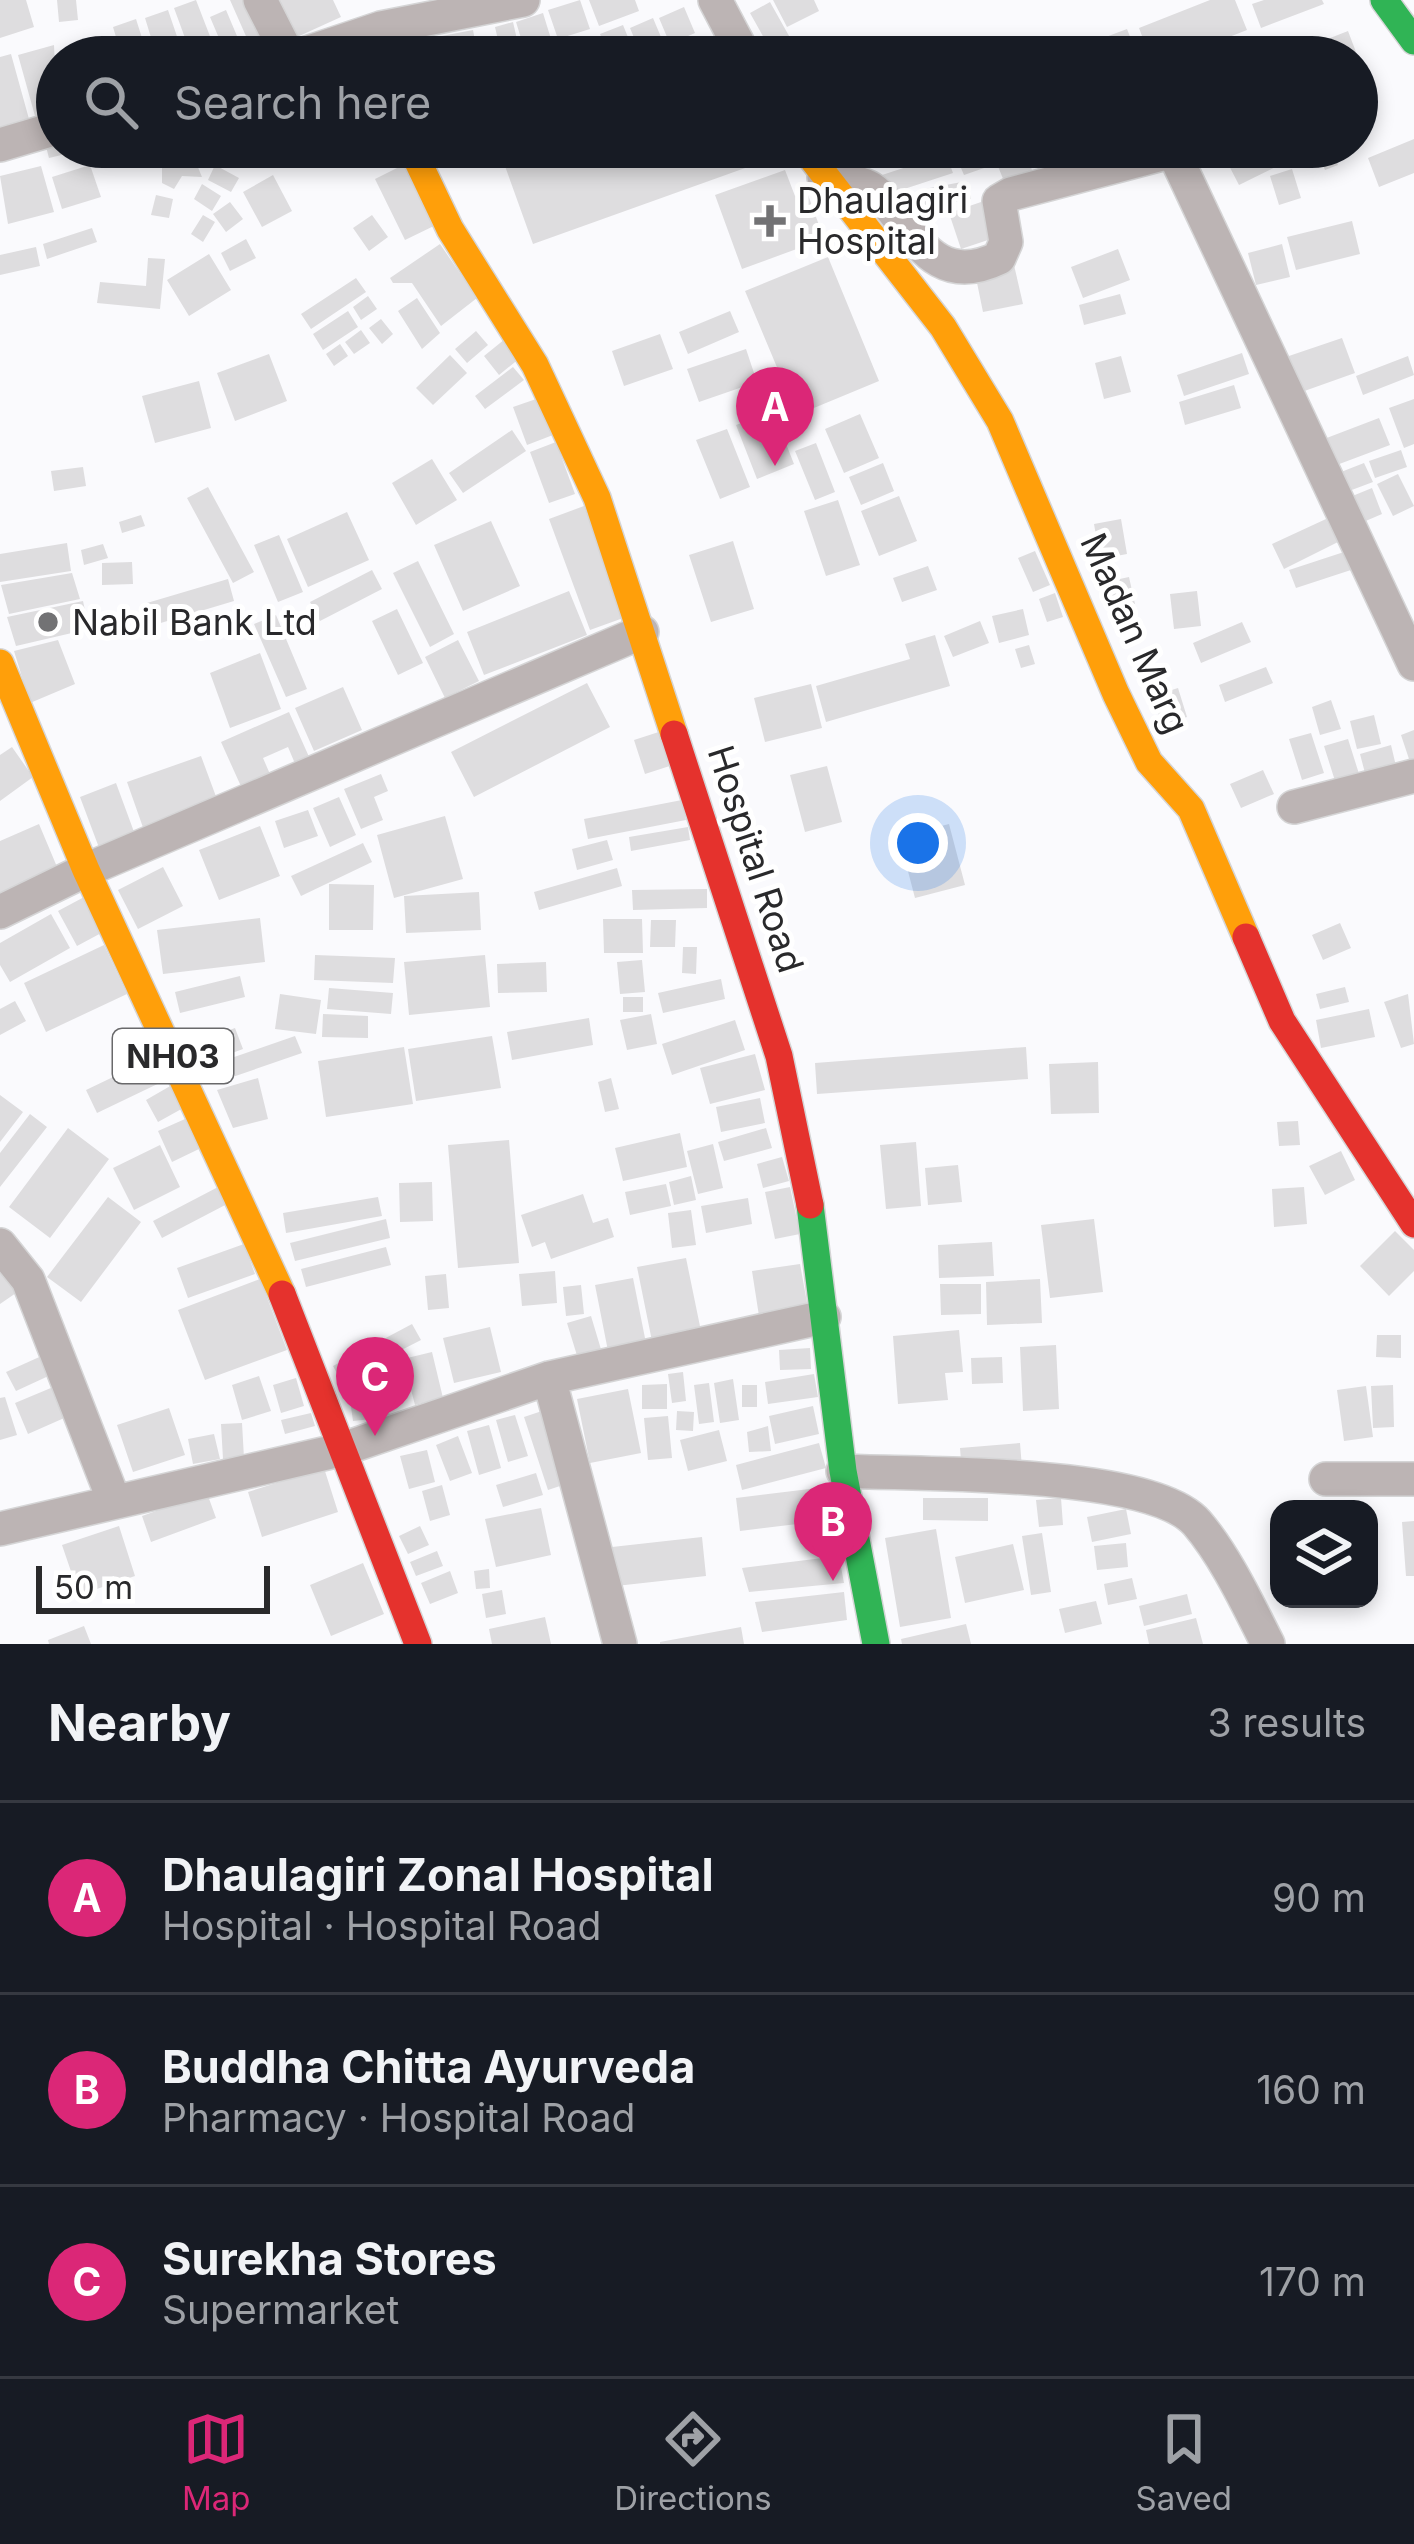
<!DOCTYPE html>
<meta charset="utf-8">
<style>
body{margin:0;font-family:Inter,sans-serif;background:#242831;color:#f1f3f6}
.controls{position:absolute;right:36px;bottom:36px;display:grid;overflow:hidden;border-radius:24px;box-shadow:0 6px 18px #0003}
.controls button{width:108px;height:108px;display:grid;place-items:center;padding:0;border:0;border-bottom:3px solid #363941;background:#171b24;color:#f1f3f6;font:60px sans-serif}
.scale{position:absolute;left:36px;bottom:30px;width:234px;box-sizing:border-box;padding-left:12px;border:6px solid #29292b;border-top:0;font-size:33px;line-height:42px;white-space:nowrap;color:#29292b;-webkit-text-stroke:9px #fff;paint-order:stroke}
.you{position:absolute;left:918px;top:843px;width:42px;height:42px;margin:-30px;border:9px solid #fff;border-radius:50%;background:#1a73e8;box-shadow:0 0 0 18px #1a73e833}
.badge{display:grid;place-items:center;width:78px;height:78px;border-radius:50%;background:#db2777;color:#fff;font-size:39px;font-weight:700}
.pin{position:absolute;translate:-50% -99px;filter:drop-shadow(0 3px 6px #0008)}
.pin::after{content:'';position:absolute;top:63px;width:42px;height:36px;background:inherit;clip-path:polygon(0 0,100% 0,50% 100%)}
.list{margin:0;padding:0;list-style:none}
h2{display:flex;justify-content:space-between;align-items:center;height:156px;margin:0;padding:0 48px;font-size:51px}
h2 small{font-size:39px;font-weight:400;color:#9ea1a6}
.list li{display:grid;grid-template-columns:78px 1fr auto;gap:36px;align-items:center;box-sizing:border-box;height:192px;padding:0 48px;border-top:3px solid #363941}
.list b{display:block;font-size:45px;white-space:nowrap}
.list p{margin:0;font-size:39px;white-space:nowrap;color:#9ea1a6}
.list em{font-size:39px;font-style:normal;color:#9ea1a6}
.icon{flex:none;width:66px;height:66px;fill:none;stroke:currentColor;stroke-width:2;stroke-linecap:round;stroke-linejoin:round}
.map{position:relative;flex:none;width:1414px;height:1644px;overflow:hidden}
.search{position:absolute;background:#171b24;box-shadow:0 6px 18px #0003;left:36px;right:36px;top:36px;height:132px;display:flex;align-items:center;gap:30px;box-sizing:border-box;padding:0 42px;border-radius:66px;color:#9ea1a6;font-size:45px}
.sheet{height:732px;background:#171b24}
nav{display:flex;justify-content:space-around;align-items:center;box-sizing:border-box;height:168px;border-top:3px solid #363941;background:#171b24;font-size:33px;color:#9ea1a6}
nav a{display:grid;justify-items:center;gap:6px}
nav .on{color:#db2777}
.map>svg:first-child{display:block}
.building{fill:#dedddf}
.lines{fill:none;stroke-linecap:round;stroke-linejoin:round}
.street-casing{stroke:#d5d5d6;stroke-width:36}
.fast-casing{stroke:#d5d5d6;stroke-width:30}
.slow-casing{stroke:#d5d5d6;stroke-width:30}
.jam-casing{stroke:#d5d5d6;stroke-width:30}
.street{stroke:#bcb4b4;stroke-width:33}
.fast{stroke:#30b455;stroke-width:27}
.slow{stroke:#ff9f0a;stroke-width:27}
.jam{stroke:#e5322d;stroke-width:27}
.poi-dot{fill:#727274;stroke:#fff;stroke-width:4.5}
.labels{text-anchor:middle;stroke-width:10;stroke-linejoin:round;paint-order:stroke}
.shield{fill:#fff;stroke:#69696b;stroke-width:3}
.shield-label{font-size:33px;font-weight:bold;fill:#29292b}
.poi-label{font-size:36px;fill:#29292b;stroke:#fff;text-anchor:start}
.street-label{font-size:36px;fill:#29292b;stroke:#fff}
</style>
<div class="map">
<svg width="1414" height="1644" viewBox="0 0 1414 1644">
<rect width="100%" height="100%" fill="#fafafd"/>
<path class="building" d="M0 0H26L34 27 0 38Z
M57 0H76L78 20 59 22Z
M196 0 218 57H192L174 8Z
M230 0H251L271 43 253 52Z
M274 0H333L341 17 286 42Z
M580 0 590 29 558 39 548 10Z
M589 0H635L639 11 599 26Z
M773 0H814L819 11 787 27Z
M1210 0H1235L1247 30 1178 57H1150L1139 28Z
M1264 0H1322L1324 4 1261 28 1252 4Z
M770 2 793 43 773 54 750 13Z
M684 7 695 33 670 44 659 18Z
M168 10 184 57H157L145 18Z
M226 10 245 55 240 57H227L210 17Z
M543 13 551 39 524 48 516 22Z
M653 18 666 49 642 57 630 28Z
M136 19 148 57H122L113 27Z
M513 22 521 57H502L495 27Z
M623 25 636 57H609L600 34Z
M1127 29 1138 57H1086L1082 46Z
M473 30 478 57H447L442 36Z
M1348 31 1367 81 1357 84V57H1320L1315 44Z
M581 39 586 57H561L557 45Z
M828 40 835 57H785Z
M496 41 500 57H484L481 45Z
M54 45 57 110 35 116 18 55Z
M11 54 29 119 0 127V57Z
M1414 139V173L1379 187 1368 158Z
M57 140V147L78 151 49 158 45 143Z
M525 147H760L765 161 533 244 501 155Z
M967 147H980L987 167 964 175 954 152Z
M990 147H1023L1034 175 1006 186Z
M1030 147H1054L1059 162 1038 169Z
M1058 147H1117V148L1093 156 1090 148 1062 158Z
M1242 147H1286L1292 159 1239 185 1224 156Z
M1315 147H1331L1338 165 1325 170Z
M190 148 202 177 182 176 174 189 162 183V163Z
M946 154 953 173 889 194 882 175Z
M409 162 440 223 405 240 375 179Z
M90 165 101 197 62 209 52 177Z
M215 165 239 178 231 192 208 180Z
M41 166 54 212 8 224 0 176Z
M1292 169 1301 198 1279 205 1270 176Z
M785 170 795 196 807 192 824 239 742 269 715 195Z
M273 175 292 211 262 227 243 192Z
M967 181 971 199 922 208 919 190Z
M202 184 221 196 212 211 194 199Z
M156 195 173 199 169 218 151 215Z
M984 201 997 237 961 249 949 213Z
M230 202 243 219 226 232 213 214Z
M203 215 215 222 203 242 191 234Z
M372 215 388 237 369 251 353 228Z
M1352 221 1360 254 1296 270 1287 237Z
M92 228 97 242 47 259 43 244Z
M246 239 256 258 230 271 221 253Z
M440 244 477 298 441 326 412 283H393L390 278Z
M1282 244 1290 277 1256 285 1248 253Z
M36 247 40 266 0 275V255Z
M1118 249 1130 280 1083 298 1071 267Z
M209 254 231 290 189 316 167 280Z
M828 257 879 381 797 415 745 291Z
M148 258 165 259 160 309 97 303 100 282 146 286Z
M1014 265 1023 304 983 312 975 273Z
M356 278 366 292 311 329 301 314Z
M1120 294 1126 314 1084 325 1079 305Z
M368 296 377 309 361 320 353 307Z
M417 298 440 333 422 349 398 311Z
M348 311 358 327 323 350 313 334Z
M730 311 739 332 688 354 679 332Z
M381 319 393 334 382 344 369 328Z
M361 330 370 343 354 354 345 342Z
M476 331 488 345 467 363 455 349Z
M660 334 673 369 624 386 612 351Z
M1342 338 1355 373 1296 394 1283 358Z
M505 339 520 358 499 375 484 356Z
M340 344 348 356 334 366 326 354Z
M746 349 757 382 699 402 687 369Z
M1242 353 1249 374 1184 396 1177 375Z
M269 354 287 401 235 421 217 373Z
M450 355 467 373 433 405 416 388Z
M1121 356 1131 392 1104 399 1095 363Z
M1408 356 1414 375 1363 395 1356 376Z
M513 367 524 380 485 409 475 396Z
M199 381 211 428 155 443 142 396Z
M1234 385 1241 408 1185 425 1179 402Z
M539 398 553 435 527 445 513 407Z
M1414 399V444L1404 448 1389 408Z
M773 411 794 464 757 479 736 425Z
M860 414 879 458 844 473 825 429Z
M1379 418 1390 445 1334 466 1324 439Z
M727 429 750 487 720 499 696 440Z
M512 430 526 451 463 493 449 473Z
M556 442 575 494 549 503 530 452Z
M816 443 835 492 815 500 795 451Z
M1401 450 1407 467 1375 478 1369 461Z
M432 459 457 500 416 525 392 483Z
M883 463 894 491 861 505 849 477Z
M1364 463 1373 482 1349 491 1341 472Z
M83 467 86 486 54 491 51 471Z
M1398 474 1414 506 1393 516 1377 484Z
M208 487 254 572 233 583 187 498Z
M1372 488 1382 514 1361 523 1350 497Z
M899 496 917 541 879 556 861 511Z
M838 500 860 565 826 576 804 511Z
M584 506 626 617 590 630 549 519Z
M347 512 369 560 308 587 287 539Z
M141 515 145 526 122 533 119 522Z
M1121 519 1127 554 1100 559 1094 524Z
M1326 519 1338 542 1284 569 1272 544Z
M491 521 520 586 463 611 434 545Z
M279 535 303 592 278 602 254 545Z
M733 541 754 609 711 622 689 555Z
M67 543 71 571 0 582V554Z
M103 544 108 558 84 565 81 550Z
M1035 551 1050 585 1033 592 1018 558Z
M1347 551 1354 569 1296 588 1289 570Z
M418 561 454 634 430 647 393 573Z
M132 562 133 584 102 585V563Z
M928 566 937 590 902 602 893 578Z
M372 570 382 589 320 621 310 602Z
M72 573 80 599 9 614 1 585Z
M1129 577 1135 604 1106 609 1101 583Z
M228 579 234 601 154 625 147 603Z
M569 591 587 635 484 675 467 632Z
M1197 591 1201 626 1174 629 1170 594Z
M1055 593 1063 617 1047 622 1039 599Z
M83 601 89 629 16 646 7 617Z
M397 609 423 663 398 675 372 621Z
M1023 609 1029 635 999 643 992 616Z
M276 615 307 689 286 697 254 624Z
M980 621 989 643 953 657 944 636Z
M1242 622 1251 642 1201 663 1193 643Z
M935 635 950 686 826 722 816 686 910 659 905 644Z
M58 640 75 684 30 703 14 651Z
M458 640 479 681 445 698 425 657Z
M1029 645 1035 664 1021 668 1015 649Z
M260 653 281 709 230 728 210 673Z
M1266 667 1273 683 1225 702 1219 685Z
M587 683 610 727 474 797 451 752Z
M811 684 822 728 765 742 754 698Z
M343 687 362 730 314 751 295 708Z
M1178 688 1187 717 1162 725 1153 696Z
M1331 700 1341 729 1320 735 1312 707Z
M289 712 310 759 296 766 288 747 263 758 273 781 244 793 221 742Z
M1374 715 1381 744 1357 749 1350 721Z
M668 729 679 763 645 774 634 740Z
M1414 730V761L1410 762 1401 735Z
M1311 733 1324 773 1302 780 1289 739Z
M1348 739 1360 777 1336 784 1324 746Z
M1391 745 1396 766 1365 773 1360 754Z
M12 747 33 777 0 801V755Z
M201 756 221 810 146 836 127 782Z
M827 766 842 822 805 832 790 775Z
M1263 770 1274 794 1241 808 1230 784Z
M381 774 388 791 374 797 383 820 361 829 344 789Z
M116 783 137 840 101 853 80 797Z
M339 797 356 835 330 847 313 808Z
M682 800 686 820 588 839 584 819Z
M308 810 318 836 284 848 275 821Z
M445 816 463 879 394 898 377 835Z
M39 824 60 874 0 899V841Z
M949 824 965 885 915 898 899 837Z
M260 826 280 876 219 900 199 850Z
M688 827 690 840 631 851 629 837Z
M607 840 613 860 577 870 572 849Z
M363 843 372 862 301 896 291 876Z
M163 867 183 906 138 929 118 890Z
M617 868 622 886 539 910 534 892Z
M329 884 374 885 373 930H329Z
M707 889V908L633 910 632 890Z
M479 892 481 930 406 933 404 896Z
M86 896 105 931 77 946 58 911Z
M51 914 70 948 10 982 0 965V943Z
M260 918 265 962 163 974 157 930Z
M603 919H642L643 953H604Z
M651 920H676L675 947H650Z
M1340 923 1351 948 1323 960 1312 935Z
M104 945 127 994 46 1032 24 983Z
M683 947H697L696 974 682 973Z
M315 955 395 958 393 983 314 980Z
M485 955 490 1007 409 1015 404 962Z
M642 960 645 992 620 994 617 962Z
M546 962 547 992 498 993 497 964Z
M240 976 245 997 180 1013 175 992Z
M721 979 725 999 663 1013 658 993Z
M1345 987 1349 1002 1320 1009 1316 994Z
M329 988 393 993 391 1014 327 1009Z
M280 994 321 1000 316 1034 275 1029Z
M1408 994 1414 1044 1401 1048 1384 1002Z
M623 997H643V1012H623Z
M15 1001 26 1021 0 1035V1009Z
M1369 1009 1375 1037 1321 1048 1316 1020Z
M323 1014 368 1016V1038L322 1037Z
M651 1014 657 1044 627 1050 620 1020Z
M589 1018 593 1045 512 1060 507 1032Z
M735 1020 745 1050 672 1075 662 1044Z
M235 1028 243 1049 205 1063 197 1042Z
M295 1036 302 1053 218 1082 211 1065Z
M492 1036 501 1088 416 1101 408 1049Z
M404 1047 413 1104 326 1117 318 1061Z
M1026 1047 1028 1079 817 1094 815 1063Z
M755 1054 765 1090 710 1104 700 1068Z
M159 1055 170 1078 97 1113 86 1090Z
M1098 1062 1099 1113 1051 1114 1049 1064Z
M258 1078 268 1119 233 1128 217 1090Z
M611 1078 619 1109 605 1112 598 1082Z
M172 1085 185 1107 158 1122 146 1100Z
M0 1095 23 1112 0 1142Z
M760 1098 765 1123 721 1132 716 1107Z
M30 1114 47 1127 0 1187V1153Z
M185 1119 199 1149 172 1162 158 1131Z
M1298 1121 1300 1145 1279 1146 1277 1122Z
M68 1128 109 1159 50 1238 9 1207Z
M766 1128 772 1148 724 1161 718 1142Z
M680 1133 687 1167 623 1181 615 1148Z
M509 1140 519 1263 458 1268 448 1145Z
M916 1142 921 1206 886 1209 880 1145Z
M713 1144 723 1188 698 1194 687 1151Z
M160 1145 180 1187 134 1210 113 1168Z
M1341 1151 1355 1180 1325 1195 1309 1166Z
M782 1157 789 1181 763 1188 757 1164Z
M958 1165 962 1202 928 1205 925 1168Z
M691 1176 696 1200 674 1205 669 1182Z
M432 1182 433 1221 400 1222 399 1183Z
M666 1184 671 1206 630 1215 625 1192Z
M220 1186 229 1203 162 1238 153 1221Z
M790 1187 800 1234 775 1239 765 1192Z
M1304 1187 1307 1224 1274 1227 1272 1189Z
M583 1194 593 1223 608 1218 614 1237 551 1259 545 1242 532 1247 521 1215Z
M108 1197 141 1222 81 1302 47 1277Z
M378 1197 382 1216 286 1233 283 1213Z
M748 1198 752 1224 706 1233 701 1206Z
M691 1210 696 1245 672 1248 668 1213Z
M386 1219 390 1238 295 1261 290 1243Z
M1094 1219 1103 1292 1050 1298 1041 1225Z
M1395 1231 1414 1250V1271L1389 1296 1360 1266Z
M992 1242 994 1276 939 1278 938 1245Z
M244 1244 255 1274 188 1298 177 1268Z
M386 1247 391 1265 306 1287 301 1269Z
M686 1258 702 1336 653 1346 637 1267Z
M800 1264 808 1308 759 1316 752 1271Z
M0 1269 16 1293 0 1304Z
M555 1271 557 1303 522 1306 519 1274Z
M446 1274 449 1308 428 1310 425 1276Z
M633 1278 646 1343 608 1351 595 1285Z
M260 1279 287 1350 205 1380 178 1310Z
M1040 1279 1042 1323 987 1325 986 1282Z
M940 1284H981V1314L941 1315Z
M581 1285 584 1314 566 1316 563 1287Z
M591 1316 603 1356 579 1362 567 1323Z
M412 1324 421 1340 341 1381 333 1366Z
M490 1327 501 1372 454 1383 443 1338Z
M959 1330 963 1372 945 1373 948 1400 898 1404 893 1336Z
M1377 1335H1401V1358L1376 1357Z
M1056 1345 1059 1409 1023 1411 1020 1347Z
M810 1348 811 1369 780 1370 779 1350Z
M432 1352 443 1398 415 1405 403 1359Z
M46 1354 55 1373 16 1391 6 1372Z
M1002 1357 1003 1383 972 1384 971 1358Z
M683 1372 686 1401 672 1403 668 1374Z
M814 1374 818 1397 768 1404 765 1382Z
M259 1376 271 1411 242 1420 232 1385Z
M296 1378 304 1406 281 1413 273 1385Z
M733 1379 739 1420 720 1423 714 1383Z
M709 1383 714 1422 699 1424 694 1385Z
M667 1384V1409H642V1385Z
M58 1385 71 1415 28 1434 15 1403Z
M742 1385H757V1407H742Z
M1393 1385 1394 1427 1373 1428 1371 1386Z
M1366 1386 1373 1437 1344 1441 1337 1390Z
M386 1389 390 1417 353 1421 349 1393Z
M628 1389 641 1453 590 1463 577 1399Z
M5 1397 17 1435 0 1440V1398Z
M813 1406 819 1434 775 1444 769 1416Z
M169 1408 185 1455 133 1472 117 1425Z
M542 1411 566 1484 548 1490 524 1417Z
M677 1411 694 1412 693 1431 676 1430Z
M311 1413 315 1426 285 1434 281 1420Z
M515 1415 528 1456 508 1462 496 1420Z
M668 1416 672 1458 648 1460 644 1418Z
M242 1423 244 1458 223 1459 221 1424Z
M489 1425 501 1468 479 1475 467 1431Z
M768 1426 771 1451 749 1452 747 1432Z
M719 1430 727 1461 688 1471 680 1440Z
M214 1434 220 1459 193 1464 188 1439Z
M458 1436 472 1473 450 1481 436 1445Z
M819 1443 826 1468 742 1490 736 1465Z
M1020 1443 1022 1468 962 1473 960 1448Z
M427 1450 435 1482 409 1489 400 1456Z
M324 1468 338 1512 262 1537 248 1492Z
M536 1473 543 1495 503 1507 496 1485Z
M442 1485 450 1515 430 1521 422 1491Z
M826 1487 830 1520 740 1531 736 1498Z
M207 1493 216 1518 151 1542 142 1516Z
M923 1498H988V1521L923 1520Z
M1061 1498 1063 1525 1039 1527 1036 1500Z
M541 1508 551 1555 496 1567 485 1519Z
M1126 1509 1131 1534 1092 1542 1087 1517Z
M1414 1521V1576H1406L1402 1522Z
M119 1526 135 1576 79 1595 62 1545Z
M420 1526 429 1545 408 1554 399 1536Z
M936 1529 951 1618 900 1627 885 1538Z
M1042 1533 1051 1592 1031 1595 1022 1536Z
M702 1537 706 1576 616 1586 612 1547Z
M1126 1543 1128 1567 1097 1570 1094 1546Z
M1013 1544 1024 1590 965 1603 955 1557Z
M437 1551 443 1566 416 1576 410 1562Z
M839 1556 844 1583 749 1592 742 1568Z
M363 1563 384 1614 331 1636 310 1585Z
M489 1569 490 1588 476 1589 474 1571Z
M450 1571 458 1593 430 1604 421 1583Z
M1132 1578 1137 1599 1108 1605 1104 1584Z
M502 1590 506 1614 486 1618 482 1594Z
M844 1592 847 1620 762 1632 755 1602Z
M1187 1594 1192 1614 1144 1626 1139 1606Z
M1096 1601 1102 1624 1065 1633 1059 1609Z
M545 1617 551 1644H492L489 1629Z
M1196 1618 1203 1644H1149L1146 1630Z
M966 1624 971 1644H902L901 1639Z
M84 1626 91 1644H49L48 1640Z
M741 1627 744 1644H660V1642Z"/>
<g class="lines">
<g class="street-casing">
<path id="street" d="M260 0 289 57
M715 0 745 57
M381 28 391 57
M295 57 381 28 523 0
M0 145 57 128
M824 177C838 180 859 181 870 188 909 213 925 294 999 258L1006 242 999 201 1011 194 1173 151 1414 664
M1294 807 1414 776
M0 912 86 870 642 632
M0 1245 28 1280 114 1501
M549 1378 620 1644
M843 1471C919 1475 1150 1469 1197 1523 1226 1557 1248 1605 1268 1644
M1326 1479H1414
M0 1529 340 1450 549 1378 824 1317"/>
</g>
<g class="fast-casing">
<path id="fast" d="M1384 0 1414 41
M810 1205 843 1471 876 1644"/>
</g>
<g class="slow-casing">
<path id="slow" d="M411 147 450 229 535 365 597 498 674 734
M803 147 943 327 1000 421 1116 694 1149 762 1191 809 1246 937
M0 663 86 870 282 1294"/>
</g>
<g class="jam-casing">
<path id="jam" d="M674 734 779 1056 810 1205
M1246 937 1282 1021 1414 1224
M282 1294 418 1644"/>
</g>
<use href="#street" class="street"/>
<use href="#fast" class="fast"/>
<use href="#slow" class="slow"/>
<use href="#jam" class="jam"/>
</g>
<g class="poi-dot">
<path d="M764 203h12v12h12v12h-12v12h-12v-12h-12v-12h12z"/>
<circle cx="48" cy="622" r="12"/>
</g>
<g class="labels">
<rect class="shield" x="113" y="1029" width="120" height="54" rx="9"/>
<g class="shield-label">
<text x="173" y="1068">NH03</text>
</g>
<g class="poi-label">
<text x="797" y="213">Dhaulagiri<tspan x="797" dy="41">Hospital</tspan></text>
<text x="72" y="635">Nabil Bank Ltd</text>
</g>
<g class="street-label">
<text transform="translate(1135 633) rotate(66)" y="13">Madan Marg</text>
<text transform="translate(756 859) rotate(72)" y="13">Hospital Road</text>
</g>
</g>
</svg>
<div class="controls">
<button><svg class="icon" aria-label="layers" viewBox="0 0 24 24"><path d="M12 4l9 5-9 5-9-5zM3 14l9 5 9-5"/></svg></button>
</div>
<div class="scale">50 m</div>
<div class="you"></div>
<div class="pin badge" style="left:775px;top:466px">A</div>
<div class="pin badge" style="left:833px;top:1581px">B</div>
<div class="pin badge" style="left:375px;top:1436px">C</div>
<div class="search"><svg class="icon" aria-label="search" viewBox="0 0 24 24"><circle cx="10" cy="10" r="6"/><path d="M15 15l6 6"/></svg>Search here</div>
</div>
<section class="sheet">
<h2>Nearby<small>3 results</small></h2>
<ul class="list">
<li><span class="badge">A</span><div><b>Dhaulagiri Zonal Hospital</b><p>Hospital · Hospital Road</p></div><em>90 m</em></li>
<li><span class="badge">B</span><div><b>Buddha Chitta Ayurveda</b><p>Pharmacy · Hospital Road</p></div><em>160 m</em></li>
<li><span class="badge">C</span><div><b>Surekha Stores</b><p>Supermarket</p></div><em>170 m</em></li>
</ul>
</section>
<nav>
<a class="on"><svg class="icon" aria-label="map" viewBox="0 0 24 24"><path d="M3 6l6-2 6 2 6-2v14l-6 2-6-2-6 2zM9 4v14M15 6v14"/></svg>Map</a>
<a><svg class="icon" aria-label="directions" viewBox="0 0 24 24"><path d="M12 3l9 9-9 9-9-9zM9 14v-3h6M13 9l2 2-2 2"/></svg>Directions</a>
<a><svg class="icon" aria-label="saved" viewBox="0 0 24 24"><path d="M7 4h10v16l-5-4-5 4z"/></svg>Saved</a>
</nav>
